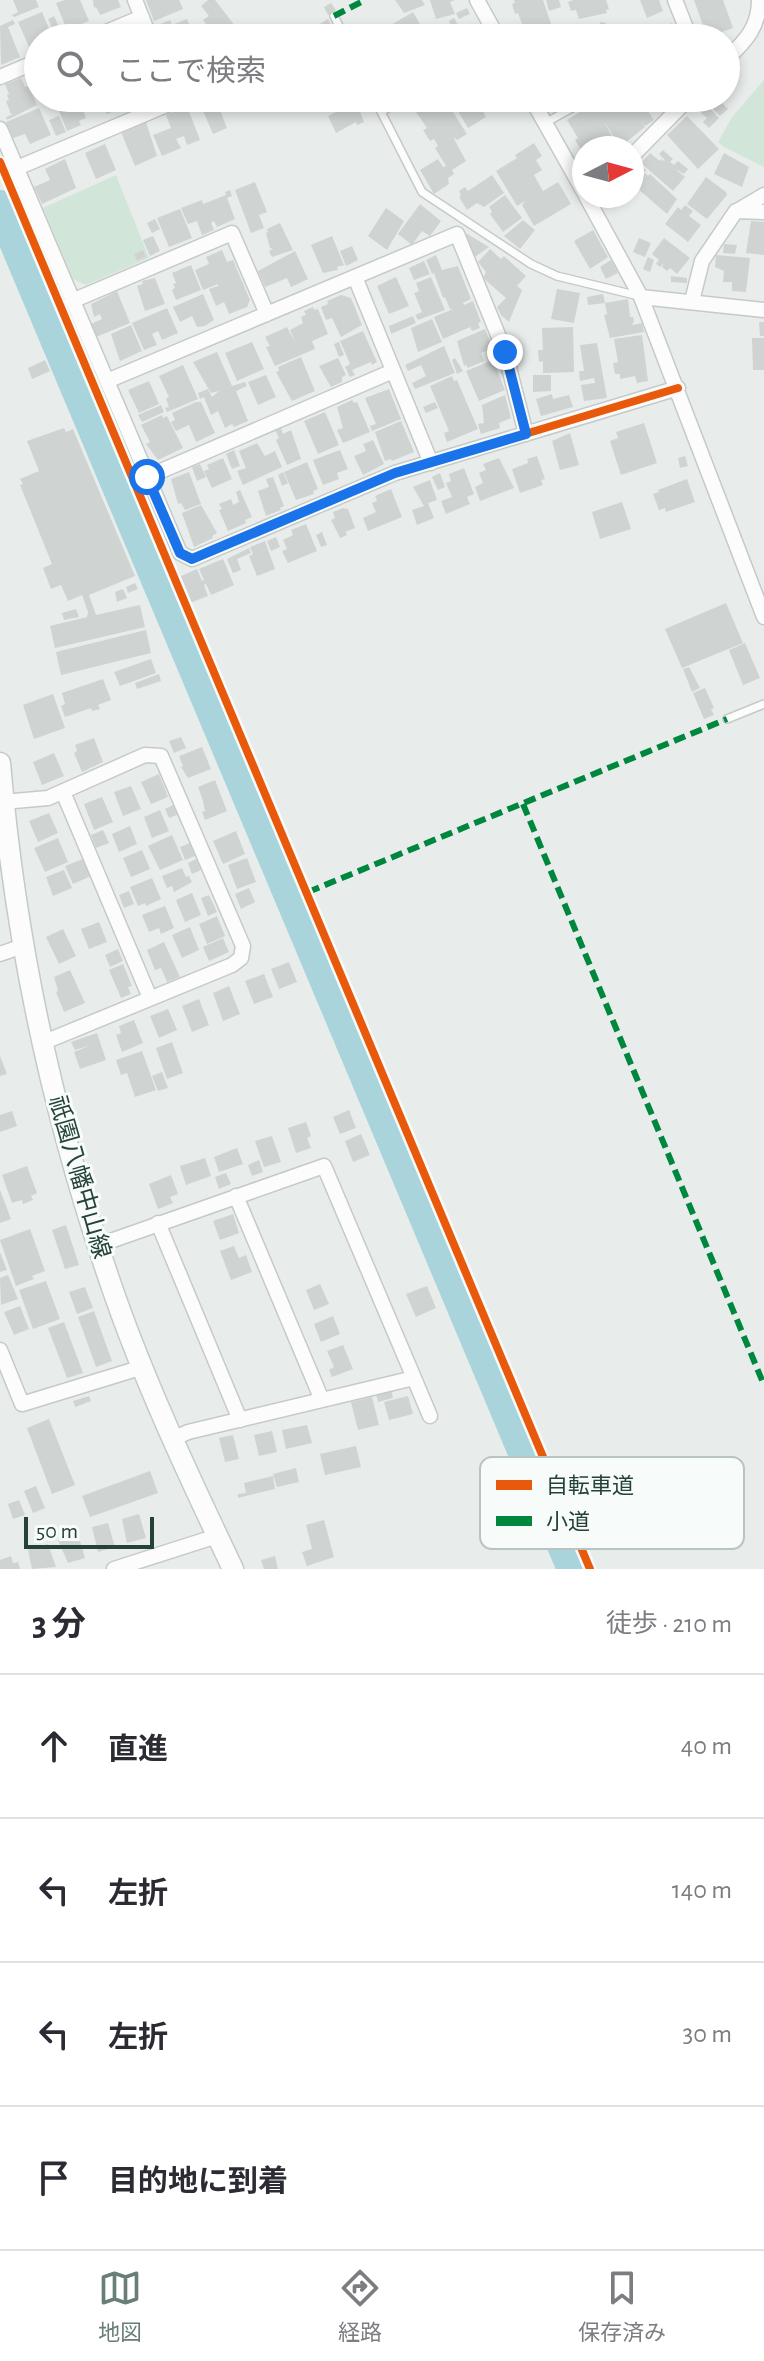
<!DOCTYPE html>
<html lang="ja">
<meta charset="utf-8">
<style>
body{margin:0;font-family:"Alegreya Sans","Noto Sans JP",sans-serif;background:#f7f7f7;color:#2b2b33}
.compass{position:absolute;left:572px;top:136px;width:72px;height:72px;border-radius:50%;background:#fff;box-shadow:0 4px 12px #0003;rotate:84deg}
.scale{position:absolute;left:24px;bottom:20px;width:130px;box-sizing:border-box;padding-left:8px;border:4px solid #24423a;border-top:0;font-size:22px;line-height:28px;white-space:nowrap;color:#24423a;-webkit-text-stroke:6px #f7fbf9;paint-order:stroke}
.stop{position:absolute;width:24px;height:24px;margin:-18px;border:6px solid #1a73e8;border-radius:50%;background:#fff}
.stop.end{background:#1a73e8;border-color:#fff;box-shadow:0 2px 8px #0008}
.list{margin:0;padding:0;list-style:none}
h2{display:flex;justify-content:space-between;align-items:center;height:104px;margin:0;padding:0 32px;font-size:34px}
h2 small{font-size:26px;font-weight:400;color:#7c7c81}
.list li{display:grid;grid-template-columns:52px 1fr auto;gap:24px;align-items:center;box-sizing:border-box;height:144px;padding:0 32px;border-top:2px solid #e1e1e2}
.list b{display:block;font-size:30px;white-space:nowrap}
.list em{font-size:26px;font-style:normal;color:#7c7c81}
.icon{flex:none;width:44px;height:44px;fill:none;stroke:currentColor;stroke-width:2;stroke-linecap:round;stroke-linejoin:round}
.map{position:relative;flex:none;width:764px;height:1569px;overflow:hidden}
.search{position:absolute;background:#fff;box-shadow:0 4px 12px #0003;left:24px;right:24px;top:24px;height:88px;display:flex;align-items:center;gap:20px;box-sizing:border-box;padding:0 28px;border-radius:44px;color:#7c7c81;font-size:30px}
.sheet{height:680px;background:#fff}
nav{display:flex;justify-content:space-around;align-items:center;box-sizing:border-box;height:112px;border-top:2px solid #e1e1e2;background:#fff;font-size:22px;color:#7c7c81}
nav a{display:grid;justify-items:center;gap:4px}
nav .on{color:#697e78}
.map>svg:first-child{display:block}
.green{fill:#d1e6d8}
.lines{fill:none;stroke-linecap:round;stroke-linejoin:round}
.river{stroke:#a9d4db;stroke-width:32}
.building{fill:#cfd4d2}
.lane-casing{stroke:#c5cac8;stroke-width:10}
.street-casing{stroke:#c5cac8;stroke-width:17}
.secondary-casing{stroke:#c3cbc8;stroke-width:23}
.lane{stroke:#fcfcfc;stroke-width:7}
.street{stroke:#fcfcfc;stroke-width:14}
.secondary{stroke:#fcfcfc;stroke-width:20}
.quiet{stroke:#00873e;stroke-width:6;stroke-dasharray:12 6;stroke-linecap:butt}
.cycleway-casing{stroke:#f7fbf9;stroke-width:13}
.cycleway{stroke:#e8590c;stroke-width:8}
.route{stroke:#1a73e8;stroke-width:10}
.labels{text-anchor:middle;stroke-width:6;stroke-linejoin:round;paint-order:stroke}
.street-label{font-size:24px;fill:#24423a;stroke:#f7fbf9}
.key{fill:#f7fbf9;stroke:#b8c4c0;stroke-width:2}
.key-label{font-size:22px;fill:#24423a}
</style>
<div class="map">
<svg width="764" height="1569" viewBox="0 0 764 1569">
<rect width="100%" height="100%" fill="#e8edeb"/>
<path class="green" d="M764 80V167L724 147 718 142 732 117Z
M116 175 149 258 86 285 73 279 43 208Z"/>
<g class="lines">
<path class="river" d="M0 206 573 1569"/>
</g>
<path class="building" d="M13 0H36L39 7 14 17 12 15 18 12Z
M65 0H80L89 21 67 30 56 3Z
M93 0H118L121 7 100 15 96 7 94 8Z
M146 0H179L183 9 154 21Z
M208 0H215L239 31 231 38H215L212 35 214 34 203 20 209 16 201 6Z
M395 0H422L425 5 404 13Z
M430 0H455L450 2 455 14 436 19Z
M514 0H543L552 27 526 35 518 13 515 14 512 4 515 3Z
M546 0H559L561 7 549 11Z
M573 0H606L609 9 606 10 607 13 579 19 576 10 571 11 568 2Z
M640 0H659L663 11 647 18Z
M694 0H723L733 28 707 37Z
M331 3 336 10 328 15 324 7Z
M467 8 470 14 459 19 456 13Z
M42 12 53 38H38V46L30 49 18 22Z
M413 12 420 24 415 27 421 38H384L381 33 384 29Z
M54 16 59 27 53 30 48 19Z
M454 18 463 34 456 37 449 21Z
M187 19 195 38H172L169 26 158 31 156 26 170 20 172 25Z
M328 19 337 35 336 38H304L302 35Z
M13 20 15 24 8 27 20 57 1 65 0 26Z
M600 22 606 23 603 37 598 36Z
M672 23 677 38H650L648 32Z
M443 29 445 32 448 31 451 38H432L431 35Z
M595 29 598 38H560L570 34 576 36Z
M21 78 25 87 29 86 37 105 7 120 6 117 14 114H11L6 101 9 100 7 95 9 94 5 84Z
M40 98H59L42 104Z
M62 98H78L86 118 79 121 81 125 67 131 55 101Z
M100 98H121L124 107 107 114Z
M431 98H444L467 134 457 140 453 137 466 161 452 170 454 174 448 178 449 184 434 194 420 170 438 159 443 167 446 166 435 148 438 146 434 139 430 141 423 130 427 128 414 109Z
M450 98H475L486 117 468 128Z
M602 98H627L632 105 640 100 654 120 645 126 639 118 645 127 620 147 604 121 615 142 612 144 615 148 581 150 575 140 578 138 567 120Z
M718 99 728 109 720 116 710 106Z
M216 100 227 128 213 134 201 106Z
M356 102 364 122 357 125 356 122 336 133 328 116Z
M187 106 200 140 187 145 184 136 176 139 181 148 162 156 153 135 171 128 166 115Z
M708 106 719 118 709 128 703 122 707 118 701 113Z
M39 108 51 135 30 144 25 134 13 138 6 122Z
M59 116 66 132 56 136 49 120Z
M687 116 719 149 698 169 667 135Z
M146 122 157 156 135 166 121 132Z
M534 143 542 156 536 160 542 170 534 175 543 191 558 182 571 204 534 226 522 205 525 201 517 206 496 171 517 158 515 155Z
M105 144 116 170 96 179 85 153Z
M663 150 673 159 670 162 674 165 678 161 688 169 684 174 675 169 685 177 673 191 641 163 650 153 660 161 661 159 664 161 665 160 659 154Z
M724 153 749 167 742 187 714 174Z
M65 159 76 188 42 204 34 187 50 180 45 169Z
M639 164 646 170 641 175 634 169Z
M645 173 648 176 650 174 677 199 667 214 638 189 641 185 638 182Z
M492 175 504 193 484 207 477 203 467 210 459 197 461 196 459 191 465 187 468 191Z
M706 177 726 192 727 195 707 219 687 204Z
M255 182 267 212 259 215 264 228 251 233 235 190Z
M230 190 232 196 227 198 235 219 217 227 214 221 211 223 214 230 202 235 197 221 188 224 181 208 202 200 203 204 226 195 225 192Z
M505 195 522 218 503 232 490 214 492 212 489 207Z
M420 204 441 221 430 236 422 231 412 245 398 234Z
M685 205 693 211 689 216 701 225 688 242 665 224 678 207 681 210Z
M386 208 404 221 387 250 368 236Z
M180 209 192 238 169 247 157 218Z
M155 219 160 229 152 233 147 223Z
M523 220 535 230 520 249 504 236Z
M751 221 764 222V255L746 253Z
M280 223 293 250 272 257 269 251 273 249 270 248 266 233 268 232 267 229Z
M593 230 608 257 590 269 574 241Z
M464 232 489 247 475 257 462 233Z
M153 236 160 251 150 256 143 240Z
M332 236 344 265 337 267 338 270 323 273 311 245Z
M639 238 651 243 645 257 633 252Z
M664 238 690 258 677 274 670 268 667 271 662 267 664 263 660 267 656 264 659 260 652 254Z
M724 244 737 245 735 254 723 253Z
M352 246 358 260 346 266 340 251Z
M490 249 501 259 504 256 526 276 517 286 522 290 509 322 501 315 497 307 506 298 483 278 486 272 478 262Z
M143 250 146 257 137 261 134 254Z
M222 250 227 262 233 260 250 300 247 307 229 314 224 302 216 306 209 289 218 286V284L203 290 195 270 209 264 206 257Z
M295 251 308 279 291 287 287 278 265 287 258 271Z
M436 255 442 270 458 266 471 299 463 303 464 305 473 301 481 322 478 323 480 328 472 331 470 327 443 339 434 317 453 309H450L445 297 443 298 434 273 432 274 426 260Z
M716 255 750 258 746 292 732 291V282H723L724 271 715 267Z
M648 257 654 260 650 272 643 269Z
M611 260 618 273 606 279 600 267Z
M424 261 430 274 414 280 409 268Z
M191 265 201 290 176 300 172 290 175 288 173 284 176 283 172 273Z
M671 276 687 278V283L671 282Z
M396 277 409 306 389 314 377 286Z
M431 277 445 310 418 320 415 315 422 312 414 293 419 291 416 283Z
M155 278 165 304 145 311 137 286 143 284 142 281Z
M557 289 580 293 574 323 551 319Z
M117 291 130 323 96 337 91 324 102 319 100 314 94 317 91 304Z
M203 294 214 320 205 326 197 327 192 316 180 322 173 307Z
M603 294 605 303 588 305 587 297Z
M341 295 351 298 362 325 341 337 332 318 326 320 321 307 328 304 327 301Z
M628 299 630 317H633L634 321 632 325 642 323 644 332 610 338 604 315 607 314 605 303Z
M313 307 314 310 318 309 328 334 312 341 315 349 275 366 266 347 270 346 265 337 287 327 296 344 290 330 303 323 301 317 306 315 304 311Z
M167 308 178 333 162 340 158 331 152 334 157 345 144 350 132 323Z
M413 316 416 323 391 334 389 326Z
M432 319 442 342 418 352 411 328Z
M759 322H764V336H760Z
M131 325 142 351 120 361 111 334Z
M573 327 574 372 543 373V361L539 362 538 350H543L542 328Z
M485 329 493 348 481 353 484 361 468 368 466 365 464 366 457 341Z
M363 331 377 362 372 365 371 362 352 370 355 375 350 377 345 367 350 364 340 341Z
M642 335 648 381 637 383 635 376 620 379V374H615L613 363 618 362 614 339Z
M752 338H764V370H753Z
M252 342 264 369 237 381 225 353Z
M339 342 344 355 339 357 334 344Z
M597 343 607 398 584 401 581 385 595 383 594 378 580 381 579 371H584L580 345Z
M444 346 455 373 415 389 412 383 426 376 421 365 408 371 405 365Z
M217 352 232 386 245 382 247 386 236 391 248 421 234 427 232 424 225 428 218 411 211 415 204 397 200 399 198 393 208 389 212 397 219 391 211 393 193 362Z
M301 357 315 391 292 401 276 372 279 371 278 367Z
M338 358 346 375 342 377V382L331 387 319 366Z
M455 358 463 371 457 374 452 360Z
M45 360 50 371 32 379 28 368Z
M493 360 505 390 479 401 466 371Z
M183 365 198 399 167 412 165 408 169 407 166 399 169 397 159 376Z
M266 375 276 397 258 405 248 382Z
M533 375H551V391L533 392Z
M452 376 454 381 457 380 478 429 447 442 444 433 449 431 430 386Z
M149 381 159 404 139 413 128 390Z
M389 389 401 419 372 431 370 426 376 424 365 398Z
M552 394 553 399 569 395 573 407 541 416 536 399Z
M505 395 511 418 499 423 500 428 481 434 478 424 484 423 482 405Z
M352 400 354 403 357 402 370 432 343 443 337 430 343 428 337 407Z
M196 402H201L215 433 196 442 189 425 176 431 171 422 175 420 172 413Z
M435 402 438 408 426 413 423 407Z
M161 405 164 412 142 422 138 415Z
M325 412 339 445 318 454 304 421Z
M162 415 163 418 167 416 183 448 158 460 146 444 150 442 141 425Z
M401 421 414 452 392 461 391 459 385 461 375 432Z
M644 423 657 463 621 475 610 441 618 438 616 432Z
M64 428 66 432 73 429 135 576 89 595 96 615 140 605 145 627 55 648 50 626 87 617 88 612 82 595 68 601 61 585 51 589 43 568 52 564 20 485 23 484 20 479 39 471 27 441Z
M281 428 283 434 291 430 301 459 287 465 276 440 279 438 275 430Z
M570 433 579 465 560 470 552 441Z
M373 440 384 464 363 475 354 456 366 451 363 444Z
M257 443 265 456 275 451 282 467 243 485 237 471 246 468 239 451Z
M234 450 240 466 232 469 226 454Z
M340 450 348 469 337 473 339 479 323 485 313 460Z
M537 456 545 479 541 480 543 485 520 493 512 469 528 463 527 459Z
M685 456 688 466 680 468 678 458Z
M223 458 232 479 212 488 204 471 209 469 207 465Z
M499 458 514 488 480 501 475 487 483 483 479 473 486 470 483 464Z
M307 462 318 489 313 491 314 494 296 500 284 472Z
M200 464 206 477 197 481 192 467Z
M464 468 474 494 467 497 470 504 446 514 441 501 452 497 446 483 451 481 449 474Z
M189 472 201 504 185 510 181 503 178 504 171 479Z
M283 472 288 483 282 486 278 475Z
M440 473 445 487 438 490 432 477Z
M273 477 284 506 280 508 281 510 266 516 258 491 269 487 266 479Z
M687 479 695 502 666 512 665 508 659 510 653 494 659 492 658 490Z
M430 480 437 500 428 503 434 518 417 525 412 510 424 506 413 487Z
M391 489 402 517 368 531 363 518 376 512 372 503 377 501 375 496Z
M240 490 252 517 245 520 246 523 228 531 219 510 222 509 219 504 231 499 233 505 239 502 236 492Z
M622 502 631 529 600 539 592 512Z
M201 505 217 533 212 536 213 538 194 547 182 513Z
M343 508 348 509 355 528 345 532 347 535 340 538 331 520 335 518 333 512Z
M306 524 317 551 288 563 282 551 287 549 283 540 293 535 291 530Z
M322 532 327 545 321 547 316 535Z
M276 537 280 547 271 551 267 541Z
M265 541 275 569 257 576 249 556 253 554 250 547Z
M249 548 251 553 237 559 241 570 233 573 227 559Z
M223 559 234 585 211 595 206 584 204 585 208 596 190 603 179 577 197 569 202 581 204 580 199 569Z
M135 583 138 589 128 593 126 587Z
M123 589 127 598 117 602 115 592Z
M726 603 743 643 682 668 665 629Z
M76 609 79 617 64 620 62 613Z
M146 630 151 653 61 675 56 652Z
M745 643 760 678 743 685 729 650Z
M151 659 156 673 120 686 114 672Z
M689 667 700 688 692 692 683 669Z
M159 674 161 681 137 689 135 683Z
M103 679 111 700 98 705 100 709 92 711 91 708 65 717 61 706 65 704 62 693Z
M705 688 714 708 711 709 714 715 704 719 693 693Z
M53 694 65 728 34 739 23 705Z
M181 737 186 748 174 753 169 741Z
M94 738 103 762 82 772 74 753 77 751 75 745Z
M202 747 211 769 188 778 181 767 183 766 179 756Z
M54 753 64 776 42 785 33 762Z
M159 774 168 797 151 804 141 782Z
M215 780 227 811 205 820 202 812 205 811 203 801 198 787Z
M131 786 141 809 123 816 114 792Z
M102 797 113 822 94 830 84 804Z
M175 804 179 814 169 818 165 809Z
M160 810 169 831 152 838 144 817Z
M49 813 58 833 38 842 29 821Z
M130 826 137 844 119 852 112 834Z
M103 830 109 843 96 848 91 835Z
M236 831 245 854 223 864 213 841Z
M172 835 183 860 160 870 148 846Z
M58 838 68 862 45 872 34 848Z
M190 843 195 856 185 860 180 847Z
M142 850 150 869 131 877 123 858Z
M247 858 256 882 237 889 228 865Z
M83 859 91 876 73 884 65 866Z
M196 859 201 870 192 874 188 863Z
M182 868 186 877 189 876 192 882 174 892 172 886 167 888 162 876Z
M64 870 72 888 53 896 46 877Z
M152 878 161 899 146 906 145 903 138 906 130 887Z
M249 888 255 902 241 909 235 894Z
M129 891 134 904 124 908 119 895Z
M192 893 201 915 185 922 176 900Z
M209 895 217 912 208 916 201 898Z
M165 906 174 928 161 934 159 928 149 932 142 915Z
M217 916 225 936 207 944 199 924Z
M99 922 107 942 89 949 81 929Z
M190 927 199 950 182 958 172 935Z
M63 929 76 956 59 964 46 937Z
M223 938 229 952 209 961 203 947Z
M164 942 180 977 167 982 161 968 155 970 147 950Z
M118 949 123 961 110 967 105 955Z
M289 962 297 982 279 989 271 969Z
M123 964 132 986 128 987 131 994 121 998 109 970Z
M70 970 85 1003 64 1012 56 992 58 991 54 977Z
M264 974 273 997 254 1004 245 981Z
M229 986 240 1014 223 1021 213 993Z
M199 999 209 1025 192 1032 182 1006Z
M168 1009 177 1030 159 1038 150 1016Z
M134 1020 143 1043 122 1052 116 1035 121 1033 119 1026Z
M97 1033 106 1060 80 1069 74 1052 91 1045 75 1050 71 1042Z
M172 1042 183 1073 167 1079 156 1048Z
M142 1051 156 1090 135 1097 127 1073 121 1075 116 1060Z
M0 1056 7 1074 0 1076Z
M162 1072 168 1088 158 1091 152 1076Z
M349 1110 356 1128 340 1134 333 1117Z
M12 1111 17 1126 0 1132V1115Z
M306 1122 311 1136 307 1138 311 1148 296 1153 288 1128Z
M361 1134 370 1155 353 1162 345 1141Z
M272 1136 281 1162 264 1167 255 1141Z
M237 1148 243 1164 219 1172 214 1157Z
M205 1158 211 1176 186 1185 180 1166Z
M259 1160 263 1172 252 1176 248 1165Z
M27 1166 37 1193 31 1196 33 1200 23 1204 22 1200 12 1203 2 1175Z
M226 1173 231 1184 219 1189 215 1177Z
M171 1175 178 1194 170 1197 173 1203 158 1209 149 1184Z
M0 1190 11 1219 0 1223Z
M233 1214 239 1233 220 1240 213 1221Z
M66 1225 79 1265 65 1269 52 1230Z
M30 1229 45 1271 32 1276 34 1279 16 1286 0 1240Z
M234 1246 239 1258 246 1255 252 1272 231 1280 220 1251Z
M0 1252 7 1270 0 1272Z
M8 1275 18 1299 1 1305 0 1278Z
M46 1281 60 1319 33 1329 19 1290Z
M320 1284 329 1304 314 1310 306 1290Z
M427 1286 436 1308 416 1317 406 1294Z
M85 1287 93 1308 77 1314 69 1292Z
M20 1306 29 1329 14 1335 4 1312Z
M94 1311 112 1361 96 1367 78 1317Z
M333 1316 340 1334 321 1342 314 1324Z
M64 1322 83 1373 67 1378 48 1328Z
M343 1345 353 1369 332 1377 329 1370 334 1367 327 1351Z
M391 1389 393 1398 378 1402 376 1393Z
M89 1396 91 1401 75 1407 73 1401Z
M408 1396 413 1414 389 1420 384 1402Z
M372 1397 379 1425 358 1430 351 1402Z
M49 1419 75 1485 52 1494 27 1428Z
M307 1425 312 1443 286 1449 282 1430Z
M272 1431 277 1452 259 1456 254 1435Z
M233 1435 239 1459 225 1462 219 1438Z
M356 1446 361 1467 325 1475 320 1454Z
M296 1468 299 1482 277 1487 273 1474Z
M150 1471 158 1493 90 1517 82 1496Z
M273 1476 275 1489 238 1498V1494L246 1493 244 1483Z
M36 1486 45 1508 33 1513 24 1491Z
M19 1500 25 1515 13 1519 8 1504Z
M139 1514 146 1538 127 1543 122 1519Z
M324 1520 334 1557 307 1566 302 1552 312 1549 306 1525Z
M108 1523 115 1547 98 1552 92 1527Z
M78 1534 85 1558 68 1563 58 1540Z
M48 1544 56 1567 32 1569 28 1550Z
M11 1556 13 1563 18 1562 20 1569H0V1560Z
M275 1556 278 1569H264L261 1560Z"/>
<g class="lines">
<g class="lane-casing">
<path id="lane" d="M334 16 345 38
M374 98 422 192 531 264 557 276 639 296
M381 112 405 98
M545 123 590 98
M727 719 764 704"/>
</g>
<g class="street-casing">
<path id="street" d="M135 0 150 38
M477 0 498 38
M675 0 690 38
M92 38 142 17
M726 60C745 41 759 28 759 0
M0 77 38 61
M531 98 584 192
M0 129 180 553 192 559 395 473 678 388
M632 156 689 98
M17 168 176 101 174 98
M586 196 641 297 764 617
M737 211 764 195
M355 277 431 463
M641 297 764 310
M72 301 232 233 267 314
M692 301 702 261 736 211 764 212
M107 381 457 234 505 352 526 434
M147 477 393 371
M63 792 150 998
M3 802 48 798 145 755 161 756 243 946 241 958 232 965 42 1043
M0 954 23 946
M236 1196 322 1400
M158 1223 240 1420
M99 1245 324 1166 414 1378 188 1432 173 1439
M0 1350 22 1404 143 1367
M414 1378 430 1416
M114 1569 217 1536"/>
</g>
<g class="secondary-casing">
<path id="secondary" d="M0 763C16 950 57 1136 121 1313 153 1400 193 1485 233 1569"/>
</g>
<use href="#lane" class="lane"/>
<use href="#street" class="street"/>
<use href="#secondary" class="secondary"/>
<path class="quiet" d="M334 16 365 0
M523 804 764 1385
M308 892 727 719"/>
<g class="cycleway-casing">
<path id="cycleway" d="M0 162 590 1569
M170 530 180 553 192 559 395 473 678 388"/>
</g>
<use href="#cycleway" class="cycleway"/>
</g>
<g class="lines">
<path class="route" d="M147 477 180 553 192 559 395 473 526 434 505 352"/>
</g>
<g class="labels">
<g class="street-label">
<text transform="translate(80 1177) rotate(74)" y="8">祇園八幡中山線</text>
</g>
</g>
<rect x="480" y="1457" width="264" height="92" rx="12" class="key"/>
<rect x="496" y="1480" width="36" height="10" fill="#e8590c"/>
<rect x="496" y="1516" width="36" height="10" fill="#00873e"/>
<g class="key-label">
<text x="546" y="1493">自転車道</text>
<text x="546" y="1529">小道</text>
</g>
</svg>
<svg class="compass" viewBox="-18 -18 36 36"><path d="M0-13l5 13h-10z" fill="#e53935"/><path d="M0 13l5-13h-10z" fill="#7c7c81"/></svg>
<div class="scale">50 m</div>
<div class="stop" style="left:147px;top:477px"></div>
<div class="stop end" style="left:505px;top:352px"></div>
<div class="search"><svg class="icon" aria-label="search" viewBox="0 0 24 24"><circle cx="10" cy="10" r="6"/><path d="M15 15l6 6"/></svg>ここで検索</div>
</div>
<section class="sheet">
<h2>3 分<small>徒歩 · 210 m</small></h2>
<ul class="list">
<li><svg class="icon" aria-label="ahead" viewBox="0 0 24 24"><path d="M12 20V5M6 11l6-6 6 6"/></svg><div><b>直進</b></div><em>40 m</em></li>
<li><svg class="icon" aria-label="left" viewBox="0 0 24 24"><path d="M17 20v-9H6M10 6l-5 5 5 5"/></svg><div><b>左折</b></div><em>140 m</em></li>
<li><svg class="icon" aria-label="left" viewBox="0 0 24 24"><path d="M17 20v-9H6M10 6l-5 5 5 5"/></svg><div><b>左折</b></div><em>30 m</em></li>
<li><svg class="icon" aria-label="arrive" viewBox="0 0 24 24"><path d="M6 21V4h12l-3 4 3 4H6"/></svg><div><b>目的地に到着</b></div></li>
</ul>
</section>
<nav>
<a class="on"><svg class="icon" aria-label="map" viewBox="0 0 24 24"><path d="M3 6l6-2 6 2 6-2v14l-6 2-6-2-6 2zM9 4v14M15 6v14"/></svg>地図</a>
<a><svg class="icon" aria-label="directions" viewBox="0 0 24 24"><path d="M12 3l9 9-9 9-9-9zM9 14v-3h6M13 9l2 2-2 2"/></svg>経路</a>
<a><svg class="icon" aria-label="saved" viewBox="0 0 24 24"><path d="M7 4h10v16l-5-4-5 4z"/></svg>保存済み</a>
</nav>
